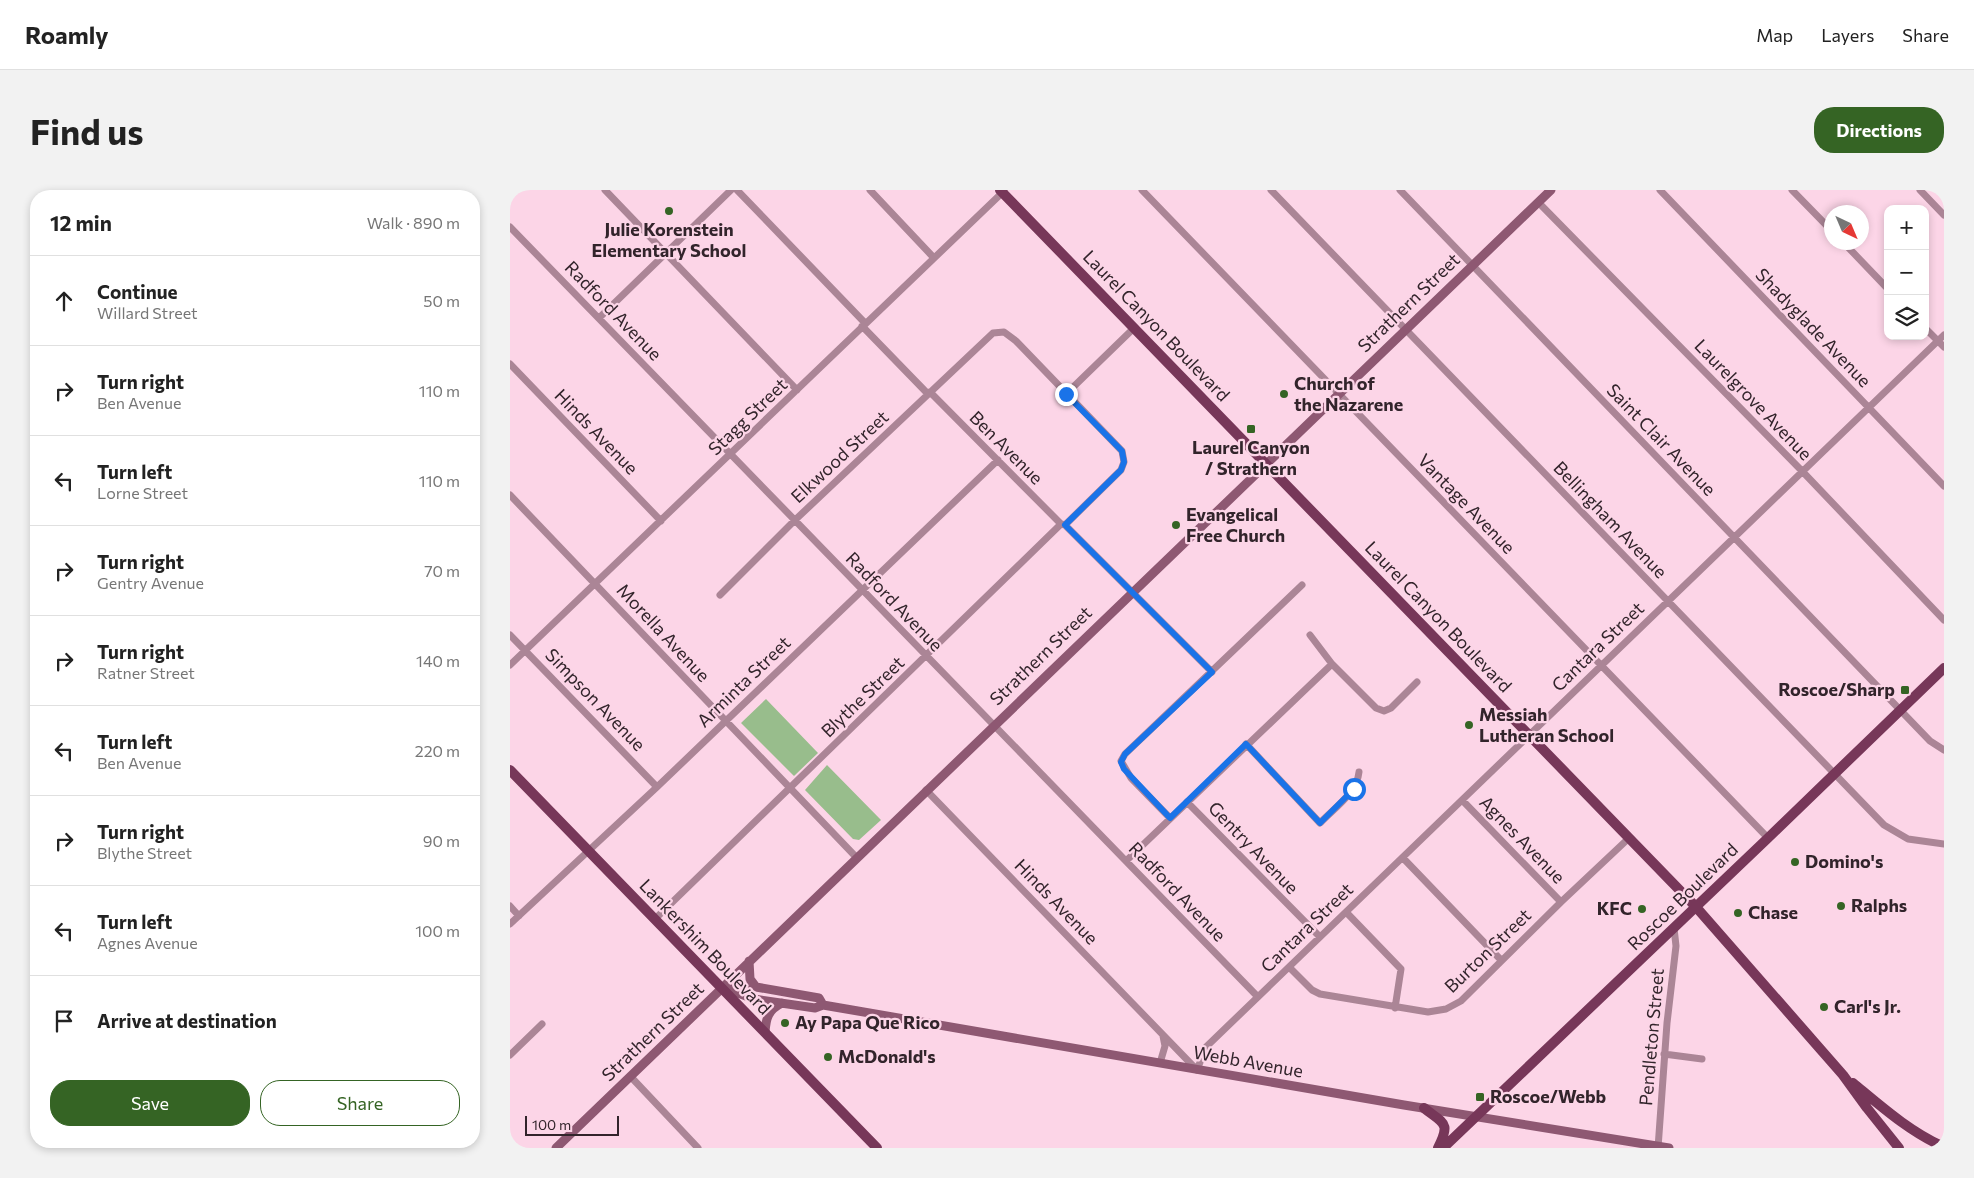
<!DOCTYPE html>
<meta charset="utf-8">
<style>
body{margin:0;font-family:Commissioner,sans-serif;background:#f2f2f2;color:#222}
.controls{position:absolute;right:15px;top:15px;display:grid;overflow:hidden;border-radius:10px;box-shadow:0 2px 8px #0003}
.controls button{width:45px;height:45px;display:grid;place-items:center;padding:0;border:0;border-bottom:1px solid #e0e0e0;background:#fff;color:#222;font:25px sans-serif}
.compass{position:absolute;left:1314px;top:15px;width:45px;height:45px;border-radius:50%;background:#fff;box-shadow:0 2px 8px #0003;rotate:136deg}
.scale{position:absolute;left:15px;bottom:12px;width:94px;box-sizing:border-box;padding-left:5px;border:2px solid #32242b;border-top:0;font-size:14px;line-height:18px;white-space:nowrap;color:#32242b;-webkit-text-stroke:4px #fcd5e7;paint-order:stroke}
.stop{position:absolute;width:15px;height:15px;margin:-11px;border:4px solid #1a73e8;border-radius:50%;background:#fff}
.stop.end{background:#1a73e8;border-color:#fff;box-shadow:0 1px 5px #0008}
.list{margin:0;padding:0;list-style:none}
h2{display:flex;justify-content:space-between;align-items:center;height:65px;margin:0;padding:0 20px;font-size:21px}
h2 small{font-size:16px;font-weight:400;color:#767676}
.list li{display:grid;grid-template-columns:32px 1fr auto;gap:15px;align-items:center;box-sizing:border-box;height:90px;padding:0 20px;border-top:1px solid #e0e0e0}
.list b{display:block;font-size:19px;white-space:nowrap}
.list p{margin:0;font-size:16px;white-space:nowrap;color:#767676}
.list em{font-size:16px;font-style:normal;color:#767676}
.actions{display:flex;gap:10px;padding:15px 20px}
.actions a{flex:1;padding:11px 0;border:1px solid #356424;border-radius:20px;text-align:center;font-size:18px;color:#356424}
.actions .main{background:#356424;color:#fff}
.icon{flex:none;width:28px;height:28px;fill:none;stroke:currentColor;stroke-width:2;stroke-linecap:round;stroke-linejoin:round}
.map{position:relative;flex:none;width:1434px;height:958px;overflow:hidden;border-radius:20px}
header{display:flex;align-items:center;gap:30px;box-sizing:border-box;height:70px;padding:0 25px;background:#fff;border-bottom:1px solid #e0e0e0}
header strong{font-size:24px}
nav{display:flex;gap:28px;margin-inline-start:auto;font-size:18px}
.intro{display:flex;align-items:center;justify-content:space-between;box-sizing:border-box;height:120px;padding:0 30px}
h1{margin:0;font-size:35px}
.button{padding:12px 22px;border-radius:20px;background:#356424;color:#fff;font-size:18px;font-weight:700}
main{display:flex;gap:30px;padding:0 30px}
aside{flex:1;background:#fff;border-radius:20px;box-shadow:0 2px 8px #0003}
.map>svg:first-child{display:block}
.green{fill:#98bd8c}
.lines{fill:none;stroke-linecap:round;stroke-linejoin:round}
.street{stroke:#ab8596;stroke-width:7}
.secondary{stroke:#8e5872;stroke-width:9}
.primary{stroke:#773759;stroke-width:10}
.route{stroke:#1a73e8;stroke-width:6}
.poi-dot{fill:#356424;stroke:#fcd5e7;stroke-width:2}
.labels{text-anchor:middle;stroke-width:4.5;stroke-linejoin:round;paint-order:stroke}
.poi-label{font-size:18px;font-weight:bold;fill:#32242b;stroke:#fcd5e7;text-anchor:start}
.street-label{font-size:18px;fill:#32242b;stroke:#fcd5e7}
</style>
<header>
<strong>Roamly</strong>
<nav><a>Map</a><a>Layers</a><a>Share</a></nav>
</header>
<div class="intro"><h1>Find us</h1><a class="button">Directions</a></div>
<main>
<aside>
<h2>12 min<small>Walk · 890 m</small></h2>
<ul class="list">
<li><svg class="icon" aria-label="ahead" viewBox="0 0 24 24"><path d="M12 20V5M6 11l6-6 6 6"/></svg><div><b>Continue</b><p>Willard Street</p></div><em>50 m</em></li>
<li><svg class="icon" aria-label="right" viewBox="0 0 24 24"><path d="M7 20v-9h11M14 6l5 5-5 5"/></svg><div><b>Turn right</b><p>Ben Avenue</p></div><em>110 m</em></li>
<li><svg class="icon" aria-label="left" viewBox="0 0 24 24"><path d="M17 20v-9H6M10 6l-5 5 5 5"/></svg><div><b>Turn left</b><p>Lorne Street</p></div><em>110 m</em></li>
<li><svg class="icon" aria-label="right" viewBox="0 0 24 24"><path d="M7 20v-9h11M14 6l5 5-5 5"/></svg><div><b>Turn right</b><p>Gentry Avenue</p></div><em>70 m</em></li>
<li><svg class="icon" aria-label="right" viewBox="0 0 24 24"><path d="M7 20v-9h11M14 6l5 5-5 5"/></svg><div><b>Turn right</b><p>Ratner Street</p></div><em>140 m</em></li>
<li><svg class="icon" aria-label="left" viewBox="0 0 24 24"><path d="M17 20v-9H6M10 6l-5 5 5 5"/></svg><div><b>Turn left</b><p>Ben Avenue</p></div><em>220 m</em></li>
<li><svg class="icon" aria-label="right" viewBox="0 0 24 24"><path d="M7 20v-9h11M14 6l5 5-5 5"/></svg><div><b>Turn right</b><p>Blythe Street</p></div><em>90 m</em></li>
<li><svg class="icon" aria-label="left" viewBox="0 0 24 24"><path d="M17 20v-9H6M10 6l-5 5 5 5"/></svg><div><b>Turn left</b><p>Agnes Avenue</p></div><em>100 m</em></li>
<li><svg class="icon" aria-label="arrive" viewBox="0 0 24 24"><path d="M6 21V4h12l-3 4 3 4H6"/></svg><div><b>Arrive at destination</b></div></li>
</ul>
<div class="actions"><a class="main">Save</a><a>Share</a></div>
</aside>
<div class="map">
<svg width="1434" height="958" viewBox="0 0 1434 958">
<rect width="100%" height="100%" fill="#fcd5e7"/>
<path class="green" d="M256 509 308 563 284 586 231 533Z
M317 575 371 630 349 650 343 649 295 600Z"/>
<g class="lines">
<path class="street" d="M95 0 287 200
M227 0 355 133
M360 0 424 68
M632 0 1258 648
M761 0 1374 635 1398 649 1434 654
M890 0 1420 551 1434 560
M1150 0 1434 296
M1282 0 1322 41
M1410 0 1434 25
M1028 12 1292 281 1434 430
M0 37 748 807
M1333 52 1378 99
M89 128 221 0
M352 136 418 204
M1415 138 1434 157
M0 174 151 331
M420 202 551 334
M556 204 624 138
M0 305 346 667
M555 335 702 482
M0 445 147 597
M800 445 822 474 866 518 874 521 881 518 907 492
M0 475 494 1
M736 554 810 633C824 618 847 603 849 582
M416 600 687 880
M952 610 1051 712
M677 612 810 747
M660 628 621 588 611 571 615 564 792 395
M893 668 991 770
M616 671 822 474
M0 716 9 726
M836 722 891 779 885 818
M145 729 551 334 555 335 611 280 614 272 612 261 506 151 494 142 483 143 284 331 210 405
M0 734 147 597 488 270
M779 777 802 800 810 804 918 822 936 819 951 811 1051 712 1119 648
M1154 864 1192 869
M0 865 32 834
M650 873 655 856 653 846
M687 880 696 857 1434 145
M121 887 188 958
M1148 958 1157 833 1166 756 1164 738"/>
<path class="secondary" d="M239 771 240 789 246 797
M212 797 244 809 305 818 313 815 894 915 1159 958
M217 797H246L309 808 313 815
M255 842C256 828 258 820 272 813
M46 958 1041 0"/>
<path class="primary" d="M490 0 1186 717 1333 885 1357 918 1389 958
M0 580 367 958
M1343 893C1372 917 1400 942 1434 957
M914 918C934 934 941 932 928 958
M933 958 1258 648 1434 478"/>
</g>
<g class="lines">
<path class="route" d="M556 204 612 261 614 272 611 280 555 335 702 482 615 564 611 572 614 579 660 628 736 554 810 633 844 599"/>
</g>
<g class="poi-dot">
<circle cx="159" cy="21" r="5"/>
<circle cx="774" cy="204" r="5"/>
<rect x="736" y="234" width="10" height="10" rx="2.5"/>
<circle cx="666" cy="335" r="5"/>
<rect x="1390" y="495" width="10" height="10" rx="2.5"/>
<circle cx="959" cy="535" r="5"/>
<circle cx="1285" cy="672" r="5"/>
<circle cx="1331" cy="716" r="5"/>
<circle cx="1132" cy="719" r="5"/>
<circle cx="1228" cy="723" r="5"/>
<circle cx="1314" cy="817" r="5"/>
<circle cx="275" cy="833" r="5"/>
<circle cx="318" cy="867" r="5"/>
<rect x="965" y="902" width="10" height="10" rx="2.5"/>
</g>
<g class="labels">
<g class="poi-label">
<text x="159" y="46" text-anchor="middle">Julie Korenstein<tspan x="159" dy="21">Elementary School</tspan></text>
<text x="784" y="200">Church of<tspan x="784" dy="21">the Nazarene</tspan></text>
<text x="741" y="264" text-anchor="middle">Laurel Canyon<tspan x="741" dy="21">/ Strathern</tspan></text>
<text x="676" y="331">Evangelical<tspan x="676" dy="21">Free Church</tspan></text>
<text x="1385" y="506" text-anchor="end">Roscoe/Sharp</text>
<text x="969" y="531">Messiah<tspan x="969" dy="21">Lutheran School</tspan></text>
<text x="1295" y="678">Domino's</text>
<text x="1341" y="722">Ralphs</text>
<text x="1122" y="725" text-anchor="end">KFC</text>
<text x="1238" y="729">Chase</text>
<text x="1324" y="823">Carl's Jr.</text>
<text x="285" y="839">Ay Papa Que Rico</text>
<text x="328" y="873">McDonald's</text>
<text x="980" y="913">Roscoe/Webb</text>
</g>
<g class="street-label">
<text transform="translate(899 113) rotate(-44)" y="6">Strathern Street</text>
<text transform="translate(103 121) rotate(46)" y="6">Radford Avenue</text>
<text transform="translate(646 136) rotate(46)" y="6">Laurel Canyon Boulevard</text>
<text transform="translate(1303 138) rotate(46)" y="6">Shadyglade Avenue</text>
<text transform="translate(1243 210) rotate(46)" y="6">Laurelgrove Avenue</text>
<text transform="translate(238 227) rotate(-44)" y="6">Stagg Street</text>
<text transform="translate(86 242) rotate(46)" y="6">Hinds Avenue</text>
<text transform="translate(1151 250) rotate(46)" y="6">Saint Clair Avenue</text>
<text transform="translate(496 258) rotate(45)" y="6">Ben Avenue</text>
<text transform="translate(330 267) rotate(-43)" y="6">Elkwood Street</text>
<text transform="translate(956 314) rotate(46)" y="6">Vantage Avenue</text>
<text transform="translate(1100 330) rotate(46)" y="6">Bellingham Avenue</text>
<text transform="translate(384 412) rotate(46)" y="6">Radford Avenue</text>
<text transform="translate(928 427) rotate(46)" y="6">Laurel Canyon Boulevard</text>
<text transform="translate(153 443) rotate(47)" y="6">Morella Avenue</text>
<text transform="translate(1088 457) rotate(-44)" y="6">Cantara Street</text>
<text transform="translate(531 466) rotate(-44)" y="6">Strathern Street</text>
<text transform="translate(234 492) rotate(-44)" y="6">Arminta Street</text>
<text transform="translate(353 507) rotate(-44)" y="6">Blythe Street</text>
<text transform="translate(85 510) rotate(46)" y="6">Simpson Avenue</text>
<text transform="translate(1012 650) rotate(46)" y="6">Agnes Avenue</text>
<text transform="translate(743 658) rotate(46)" y="6">Gentry Avenue</text>
<text transform="translate(667 702) rotate(46)" y="6">Radford Avenue</text>
<text transform="translate(1173 707) rotate(-44)" y="6">Roscoe Boulevard</text>
<text transform="translate(546 712) rotate(46)" y="6">Hinds Avenue</text>
<text transform="translate(797 738) rotate(-44)" y="6">Cantara Street</text>
<text transform="translate(195 757) rotate(46)" y="6">Lankershim Boulevard</text>
<text transform="translate(978 761) rotate(-44)" y="6">Burton Street</text>
<text transform="translate(143 842) rotate(-44)" y="6">Strathern Street</text>
<text transform="translate(1142 847) rotate(-85)" y="6">Pendleton Street</text>
<text transform="translate(738 872) rotate(10)" y="6">Webb Avenue</text>
</g>
</g>
</svg>
<div class="controls">
<button>+</button>
<button>−</button>
<button><svg class="icon" aria-label="layers" viewBox="0 0 24 24"><path d="M12 4l9 5-9 5-9-5zM3 14l9 5 9-5"/></svg></button>
</div>
<svg class="compass" viewBox="-18 -18 36 36"><path d="M0-13l5 13h-10z" fill="#e53935"/><path d="M0 13l5-13h-10z" fill="#767676"/></svg>
<div class="scale">100 m</div>
<div class="stop" style="left:844px;top:599px"></div>
<div class="stop end" style="left:556px;top:204px"></div>
</div>
</main>
